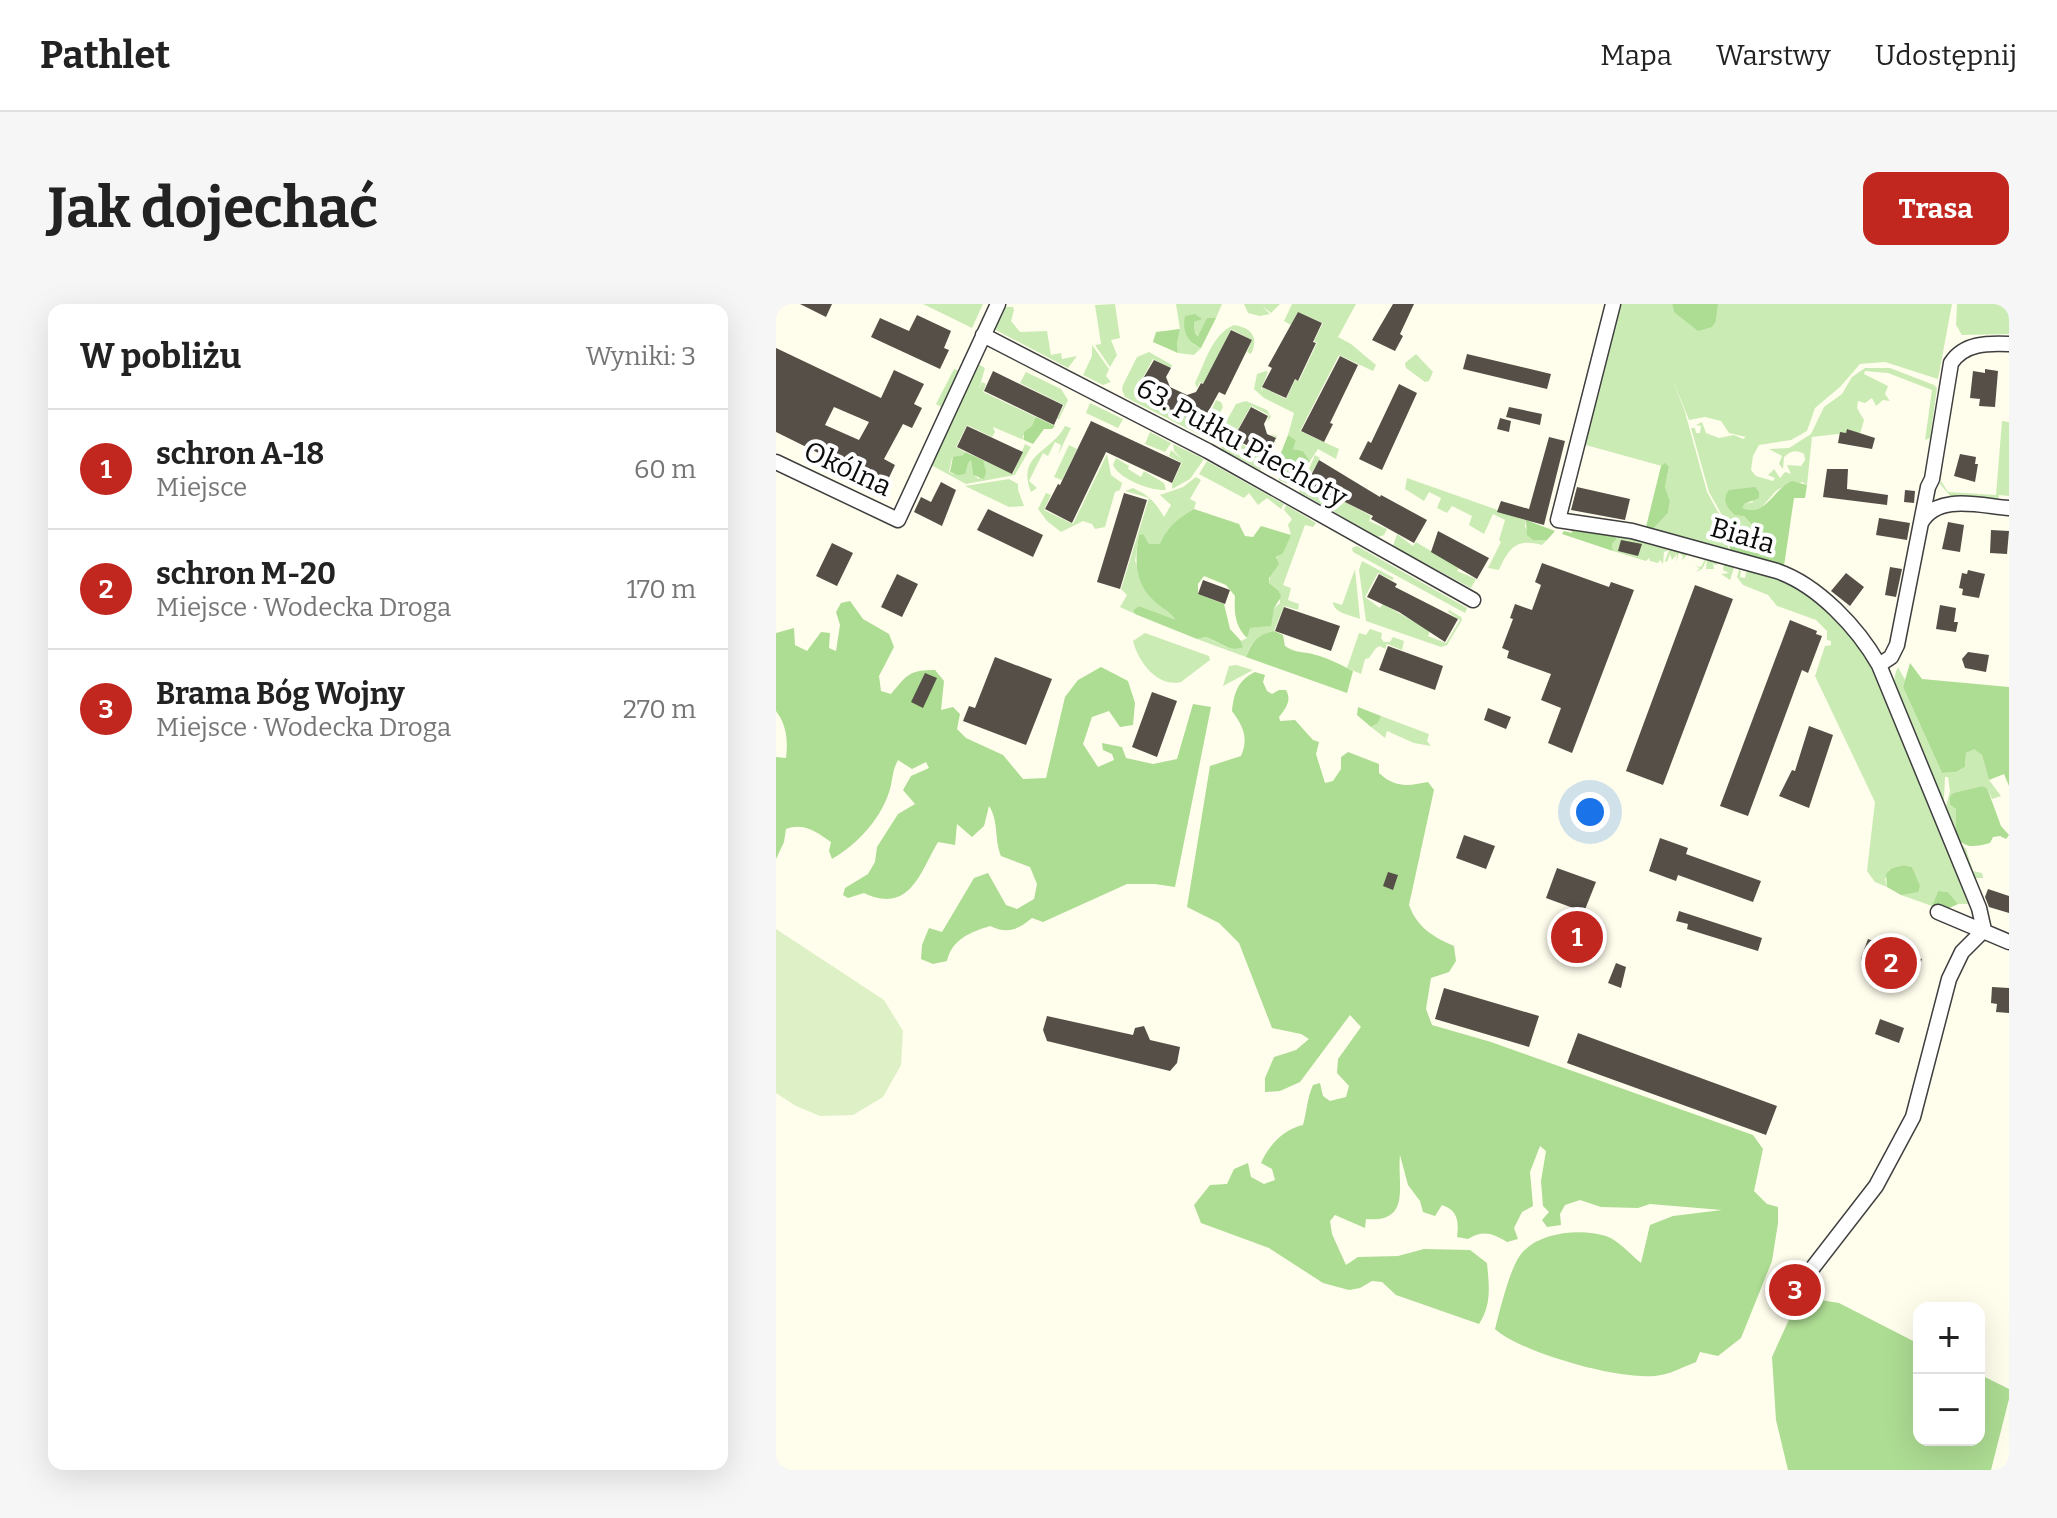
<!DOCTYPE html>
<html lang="pl">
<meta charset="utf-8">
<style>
body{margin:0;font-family:Bitter,serif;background:#f6f6f6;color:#222}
.controls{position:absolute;right:24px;bottom:24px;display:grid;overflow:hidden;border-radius:16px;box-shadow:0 8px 32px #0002}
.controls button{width:72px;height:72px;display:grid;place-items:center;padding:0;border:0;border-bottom:2px solid #e0e0e0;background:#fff;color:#222;font:40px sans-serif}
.you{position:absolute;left:814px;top:508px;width:28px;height:28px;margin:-20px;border:6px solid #fff;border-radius:50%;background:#1a73e8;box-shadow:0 0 0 12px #1a73e833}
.badge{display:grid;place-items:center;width:52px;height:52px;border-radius:50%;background:#c2271f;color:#fff;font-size:26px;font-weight:700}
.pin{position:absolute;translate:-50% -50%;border:4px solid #fff;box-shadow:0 2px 8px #0006}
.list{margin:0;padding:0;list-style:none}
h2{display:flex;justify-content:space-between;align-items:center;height:104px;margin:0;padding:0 32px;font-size:34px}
h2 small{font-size:26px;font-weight:400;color:#767676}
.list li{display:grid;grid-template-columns:52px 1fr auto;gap:24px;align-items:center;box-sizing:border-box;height:120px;padding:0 32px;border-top:2px solid #e0e0e0}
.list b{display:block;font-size:30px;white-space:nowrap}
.list p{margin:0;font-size:26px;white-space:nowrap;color:#767676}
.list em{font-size:26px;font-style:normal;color:#767676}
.map{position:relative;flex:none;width:1233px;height:1166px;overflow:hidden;border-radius:16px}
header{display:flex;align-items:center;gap:48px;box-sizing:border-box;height:112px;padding:0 40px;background:#fff;border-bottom:2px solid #e0e0e0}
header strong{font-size:38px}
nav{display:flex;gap:44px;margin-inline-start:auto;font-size:28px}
.intro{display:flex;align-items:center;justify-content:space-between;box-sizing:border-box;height:192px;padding:0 48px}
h1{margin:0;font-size:56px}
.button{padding:20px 36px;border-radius:16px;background:#c2271f;color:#fff;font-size:28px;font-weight:700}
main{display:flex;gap:48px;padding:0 48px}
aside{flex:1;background:#fff;border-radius:16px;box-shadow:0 8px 32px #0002}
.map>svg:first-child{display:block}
.green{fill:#cbebb4}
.forest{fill:#addc93}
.pitch{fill:#def1c6}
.building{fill:#554f48;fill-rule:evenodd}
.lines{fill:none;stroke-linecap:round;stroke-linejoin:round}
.minor-casing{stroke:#3f3f3f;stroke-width:17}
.minor{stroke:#fff;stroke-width:14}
.labels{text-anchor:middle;stroke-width:8;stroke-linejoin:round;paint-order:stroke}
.street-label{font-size:28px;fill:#0c0c0c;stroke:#fff}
</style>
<header>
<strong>Pathlet</strong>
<nav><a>Mapa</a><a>Warstwy</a><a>Udostępnij</a></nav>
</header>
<div class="intro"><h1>Jak dojechać</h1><a class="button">Trasa</a></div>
<main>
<aside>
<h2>W pobliżu<small>Wyniki: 3</small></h2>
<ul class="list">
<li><span class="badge">1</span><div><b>schron A-18</b><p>Miejsce</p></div><em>60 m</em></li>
<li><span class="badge">2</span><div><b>schron M-20</b><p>Miejsce · Wodecka Droga</p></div><em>170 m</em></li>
<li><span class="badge">3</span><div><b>Brama Bóg Wojny</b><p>Miejsce · Wodecka Droga</p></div><em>270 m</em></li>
</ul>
</aside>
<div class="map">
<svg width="1233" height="1166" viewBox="0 0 1233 1166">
<rect width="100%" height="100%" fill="#fffdec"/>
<path class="green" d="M147 0H207L196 24Z
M339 0 344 34 335 36 341 51 334 63 319 41 325 40 319 1Z
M400 0H446L440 14H431L423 32 419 29 418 18 425 15 409 12 417 40 425 44 418 51 402 49 401 40 404 25Z
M468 0H504L495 9 486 2 494 10 484 12 472 9Z
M516 0H580L562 33 575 40 600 61 597 67 563 51 524 127 563 145 560 155 542 145 534 157 527 147 516 145 520 136 512 131 518 109 488 94 478 85 481 70 490 67 492 68 485 85 487 87 486 83 510 95 519 76 523 77 541 39 538 37 547 19 522 8 515 21 508 17Z
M842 0H896L898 8 940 17 942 0H1176L1162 75 1109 58 1084 60 1064 83 1039 104 1031 127 1015 136 983 141 977 152 975 166 980 172 997 177 999 174 992 171 998 165 1004 174 1009 168 1015 170 1011 161 1025 162 1029 156 1028 150C1020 145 1014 147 1008 153L1007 165 1003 160 1006 152 993 145 1013 144 1035 130 1048 103 1066 90 1076 73 1089 64H1114L1158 81 1161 84 1154 134 1149 136 1156 86 1112 69 1089 67 1088 70 1112 82 1109 90 1114 97 1107 96 1100 102 1096 94 1089 99 1082 97 1081 104 1088 116 1084 130 1072 125 1070 129 1036 133 1031 181 1026 178C1018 181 1004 182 999 188 988 200 984 211 965 204L967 200 978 198 953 186 968 212 984 230 973 235 965 229 953 228V234L947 213 933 188 915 124H919L920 129H924L925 122 920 121 926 118 930 129 943 134 958 131 967 135 970 133 953 129 945 117 929 113 913 116 896 74 909 108 931 188 948 219 953 248 877 225 892 209 894 197 889 183 893 164 806 140Z
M1181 0H1233V30L1186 31 1180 21Z
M226 3H237L238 6 235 17 244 28 271 27 275 51 285 49 286 55 301 52 292 64 218 25Z
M458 21C476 24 483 33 475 50L471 48 476 36 455 25 429 80 424 78 421 84 419 79C429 59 436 30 458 21Z
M316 41 333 65 330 72 335 78 327 81 307 71 316 52Z
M373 48 396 61 395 64 377 55 364 79 363 89 368 94 424 119 433 112 440 96 445 98 447 103 436 123 424 131 349 93 346 86 347 81 361 53Z
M640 50 657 68 653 77 649 78 630 64 629 59Z
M200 59 209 64 203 85 206 78 210 80 207 88 260 113 257 122 247 132 248 136 217 123 219 128 216 133 191 121 180 143 189 148 187 151 176 154 173 168 177 170 195 156 197 171 203 175 207 156 237 170 249 140 255 143 239 171 190 180 155 161Z
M178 65 184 67 167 104 160 100Z
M250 68 285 85 292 96 283 115H281L288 101 244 79Z
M470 97 491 106 495 113 491 118 493 111 475 102 461 127 462 138 481 149 492 152 501 134 494 130 501 132 495 156 484 166 446 145C440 129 453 114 460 100Z
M314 99 347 115 342 124 310 109Z
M1226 117 1233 118V192L1223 191 1222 197 1176 194 1164 180 1168 164 1165 177 1172 188 1220 191Z
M289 122 295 124 282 151 285 141 279 138 272 152 267 149 253 177 261 184 255 188C240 150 275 149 289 122Z
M374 128 395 139 389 148 369 140Z
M397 140 428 155 414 175 396 185V180L406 159 393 152 395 146 408 157 398 147Z
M293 141 301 145 286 176 278 173Z
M331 150 335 171 346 179 344 186 339 188 329 223 319 225 316 220 307 217 285 228 271 217 262 205 270 189 275 191 268 206 297 220Z
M539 151 544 154 530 179 545 189 548 186 595 212 593 217 611 225 608 231 602 233 523 188Z
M340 154 353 162 352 165 365 173 368 167 388 179 390 186C375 187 343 175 337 161Z
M431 157 508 200 505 205 491 194 482 201 473 189 468 194 423 170Z
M420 173 425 176 414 195 420 198 418 205C401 215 393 221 385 240H373L367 231H363L359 257 376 295 392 305 402 317 363 302 357 306 359 310 344 303 351 291 345 285 373 194 349 187 357 184C374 192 379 198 388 213L395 201 384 191 407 183Z
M631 174 750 216 749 223 757 236H771L766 241C740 234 733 244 723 266L712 264 725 238 723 236 729 216 717 210 708 230 693 221 696 212 676 202 671 209 661 204 665 194 653 188 648 197 629 185Z
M233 175 242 180V186L248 202 233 203 189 182Z
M510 201 540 219 537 223 529 221 507 281 515 284 512 296 523 300 522 306 508 302 498 327C481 330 475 338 470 353L421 335 430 333 450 343H467L465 337 471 334 473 324 492 322 498 304 504 299 503 287 493 279C495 260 505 246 515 231L512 221 516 215 508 206Z
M838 227 994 268 1026 284 1064 319 1087 346 1107 383 1192 600H1182L1172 588 1162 587 1156 602 1125 591 1133 588 1140 576 1136 563 1128 561 1116 564 1109 575 1111 583 1099 578 1091 567 1099 498 1039 372 1049 342 1055 341V337L1051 336V327L1040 316 1001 302 992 291 967 281 961 273 963 266H965L964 273 969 274 971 265 959 261 954 276 945 270 953 269 947 266 948 259 942 257 941 261 937 260 938 265H930L931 255 926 265 920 268 924 264 918 262 925 263 929 255 920 251 917 255 918 251 912 249 906 257 907 252 903 249 900 258 901 250 896 256 894 250 891 258 889 257 893 246 888 248 887 260 884 256 882 259 874 257 873 254 870 257 837 247 836 241Z
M621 230 637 242 640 238 683 264 681 267 700 275 695 284 617 242Z
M581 242 691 304 689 309 577 248 576 244Z
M586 257 618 274 616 276 602 269 589 293 604 304 607 300 654 327 652 332 670 339 684 316 672 308 673 306 685 313 686 316 671 341 665 343 590 317 583 266Z
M579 265 584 315C575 311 557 309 557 298L566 301Z
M594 325 606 329 605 334 608 338H614L617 333 628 337 626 346 611 340 609 345 604 342 600 344 593 354 589 355 585 370 571 364 583 329 590 331Z
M369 329 433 352 434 356 405 378C381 384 362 357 357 337Z
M460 361 477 366 447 382 453 362Z
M1122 363 1129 376 1127 383 1166 469 1180 468 1189 463 1190 449 1198 444 1206 451 1213 476 1225 492 1216 495 1211 484 1206 482 1177 489 1174 494V501L1180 505 1179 533 1190 545 1197 567 1206 569 1207 574H1198L1182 550 1184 546H1180L1169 506 1174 487 1172 473H1169L1168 495 1165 496 1155 476 1151 473 1149 468 1154 469C1152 452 1141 438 1133 423 1129 417 1132 417 1130 410 1128 402 1127 407 1123 400 1117 389 1116 375 1122 363Z
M605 412 653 430 651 437 655 442 638 439 611 427 609 434 595 423 602 419Z"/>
<path class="forest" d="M896 0H942L940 17 936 23 922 27 898 8Z
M419 10 426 15 418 18 419 29 422 32 431 14H440L425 44C411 38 406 27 409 12Z
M404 25 401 40 402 49 377 38 380 28Z
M260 113 279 122 276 125H268L257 140 248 136V128L256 122Z
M512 131 520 136 517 145 527 147 534 157 525 173 516 174 510 179 503 176 501 159Z
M189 148 207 156 210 168 208 175 197 171 195 156 192 159 189 170 182 171 174 168 177 153 187 151Z
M889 159 893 163 889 183 894 197 892 209 877 225 870 223 885 162Z
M1016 177 1031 181 1029 194H1018L1008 262 954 249 953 228 958 222 973 235 980 234 984 230 968 212 959 211C951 204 945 196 953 186L979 183 983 188V194L968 200 966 204C990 214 997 185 1016 177Z
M418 205 463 220 469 232 477 233 485 222 515 231 507 249 500 253 503 260 493 274V279L503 287 505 293 498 304 495 322 474 324 471 334C459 322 458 309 459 292L450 281 428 272 422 280V290L448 300 454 325 465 337 467 343C454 349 442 337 430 333L421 335 359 310 357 306 363 302 400 316C392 305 383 303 375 294 358 275 359 254 363 231L367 230 373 240H384C393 221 401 215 418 205Z
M750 216 779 227 771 236H757L751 231Z
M794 221 838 227 840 235 836 240 837 247 786 230 788 227 796 229Z
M74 297 87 315 113 330 118 343 103 372 105 387 115 390C131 371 133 366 159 366L168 377 165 406 177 403 184 410 181 425 190 434 227 451 247 475 270 474 289 393 302 376 325 363 352 377 359 399 357 421 344 423 333 407 316 413 307 440 322 463 338 456 336 450 327 446 326 439 346 443 350 454 377 460 401 455 417 400 435 403 399 583 379 580H351L267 618 256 614C242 626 231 630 214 622 195 628 176 635 171 657L157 660 145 655 146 641 153 624 166 628 198 574 212 569 230 601 241 605 258 595 261 580 254 563 225 552C218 535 223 517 213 502L208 522 196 533 181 520 179 541 162 538C143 571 133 610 88 589L72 594 67 591 69 584 92 570 99 558 101 543 122 510 139 500 127 486 135 472 153 464 150 458 136 465 122 456C117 466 117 470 115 481 108 512 82 540 56 555L53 547 55 538C41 528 27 518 10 525L8 538 0 555V453L10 454C12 438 11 421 0 407V329L18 324 19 341 31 347 45 328 54 329 53 344 60 347 64 321 60 308 65 299Z
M498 327 507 331 509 342C520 350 528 347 540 351 554 355 565 361 577 367L571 389 470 353C476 338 481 330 498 327Z
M1134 359 1146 375 1233 383V482L1228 470 1213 476 1206 451 1198 445 1190 449 1189 463 1180 468 1166 469 1127 383Z
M479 368 489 371 487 378 491 387 496 390 503 386H510C516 396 510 404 503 413L504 417 519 416 537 436 543 438 540 450 549 479 557 477 565 465V453L572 448 603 460V469C619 484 632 482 652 478L658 486 633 601C641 623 657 633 678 642L680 657 673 668 655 674 650 705 656 721 715 738 977 831 987 845 978 887 991 900 1002 903V919L996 957 965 1034 942 1052 924 1048 920 1058C909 1062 897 1069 885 1071 851 1079 745 1049 719 1025 724 1006 733 968 743 953 759 928 804 924 830 932 842 936 855 951 865 959L874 921 897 912 946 906 874 900 862 904 825 903 804 896 789 901 784 910 785 921 771 923 766 916 773 908 767 902 765 877 770 847 764 842 754 868 757 902 746 908 738 924 742 935 731 938C716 929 707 926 692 935L681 933C683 918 682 906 666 901L659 912 647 908 644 897 632 881 624 851C621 881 636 919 590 915L589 924 559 911 554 917 556 930 570 961 582 953 622 952 648 945 694 946 711 959C713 982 716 1000 703 1020L620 991 606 978 596 977 584 984 573 986 547 979 493 944 425 919 418 901 434 881 451 880 458 865 472 859 475 873 488 880 499 876 496 865 485 859C493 841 508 825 527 821 531 807 531 794 537 781L544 779 547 792 554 797 570 793 573 782 561 769 562 755 585 723 574 711 524 778 504 787 489 788V774L498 753 520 746 533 735 525 730 496 724 463 639 443 619 411 603 434 462 465 452C473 434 467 422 456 407 458 389 462 376 479 368Z
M582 403 605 412 602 419 595 423 581 411Z
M1206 482 1211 484 1225 522 1233 531 1230 535 1224 532 1217 533 1214 539C1198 543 1191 545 1179 533L1180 505 1174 501V493L1177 489Z
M1128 561 1136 563 1144 582 1142 588 1125 591 1111 583 1110 570 1116 564Z
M1162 587 1172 588 1182 600 1169 606 1156 602Z
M1025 989 1032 994 1063 999 1143 1040V1136H1203V1070L1233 1085V1095L1215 1166H1012L1000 1116 996 1053Z"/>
<path class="pitch" d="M0 625 108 696 127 727 125 761 107 793 77 811 44 812 20 802 0 789Z"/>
<path class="building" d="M24 0H56L50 13Z
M617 0H638L624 30 627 32 619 47 596 36Z
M522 8 546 19 537 38 540 39 522 77 519 75 510 94 486 83 496 64 492 62Z
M141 11 175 27 168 44 173 46 164 65 95 33 104 14 133 27Z
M455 26 476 36 449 91 443 88 426 119 418 117 370 94 364 88 365 78 378 56 395 64 390 73 394 83 411 91 420 88 425 79 427 80Z
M0 44 105 94 118 66 148 80 138 100 146 104 136 124 127 120 108 155 119 161 109 182 0 128ZM58 103 93 118 83 136 49 121Z
M691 50 775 70 771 85 687 65Z
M564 52 582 61 554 119 557 120 548 138 525 127Z
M1209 65 1222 67 1219 103 1203 102 1204 95 1194 94 1197 67 1209 69Z
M217 67 287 101 278 121 208 87Z
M623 80 641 89 606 166 583 155 592 137 595 139Z
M475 103 492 112 488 120 491 130 500 134 492 151 462 137 461 128Z
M733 103 766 110 764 121 730 113Z
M724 114 735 117 733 128 721 125Z
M315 117 405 159 396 179 330 148 296 219 269 205 282 180 284 181Z
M191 122 247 148 236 170 181 143Z
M1071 125 1099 134 1096 145 1062 139 1064 128 1070 129Z
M773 133 789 137 768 221 721 208 725 197 753 205Z
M1184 150 1200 153 1199 160H1202L1199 178 1178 172Z
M543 156 604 193 605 191 651 216 638 239 595 215 597 212 531 179Z
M1051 165H1072L1071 185 1112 191 1111 201 1047 193Z
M165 178 180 186 166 222 138 208 145 193 155 198Z
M801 183 854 195 849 216 795 206Z
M1129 186 1139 187 1138 199 1128 198Z
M348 189 371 196 344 285 321 278Z
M212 205 267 231 257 253 201 226Z
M1103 214 1134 219 1131 236 1100 231Z
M1172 218 1188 221 1184 248 1166 245Z
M1215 226 1233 227 1231 250 1214 249Z
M662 227 713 254 701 275 655 248Z
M845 236 866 240 862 252 842 247Z
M56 239 77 249 61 282 40 272Z
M766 259 833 283 835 278 858 286 796 449 772 439 785 404 765 396 775 370 731 354 733 347 726 344 737 315 734 314 739 300 756 306 765 281 759 278Z
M1114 263 1126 265 1120 293 1109 291Z
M1192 266 1209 270 1203 294 1186 291 1187 285 1183 284 1186 269 1191 270Z
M1070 269 1088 283 1074 302 1055 287Z
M121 270 142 280 126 313 105 303Z
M603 270 621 280 619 283 682 315 669 338 623 308 591 293Z
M427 276 454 286 449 300 422 290Z
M919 281 957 295 887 481 850 467Z
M1164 301 1180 304 1178 318H1182L1180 328 1160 325Z
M508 303 564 322 555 347 499 327Z
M1014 316 1041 327 1040 330 1046 332 1032 369 1026 366 972 512 944 502Z
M612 342 667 362 659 386 603 366Z
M1192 348 1213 351 1210 368 1189 364 1186 355Z
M219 353 276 375 250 441 187 417 193 402 199 404Z
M149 369 161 374 147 404 135 398Z
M376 388 401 397 381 453 356 443Z
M712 404 735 413 730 425 708 416Z
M1033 422 1057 431 1033 504 1003 492 1016 466 1019 467Z
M688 531 719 542 710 565 680 554Z
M884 534 912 544 910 550 985 577 977 598 902 571 900 577 873 567Z
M781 564 820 578 808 608 770 594Z
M612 568 622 571 617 586 607 582Z
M1212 585 1233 592V609L1213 603 1209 593Z
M903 607 986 634 982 647 911 625 912 620 900 617Z
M783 622 821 627 819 645 812 649 784 645 781 639Z
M1092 635 1146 655 1138 676 1132 681 1086 663 1085 654Z
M840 659 850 663 845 684 832 679Z
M1216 683 1233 684V709L1220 708 1221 700 1215 699Z
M668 684 763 712 753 743 659 715Z
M271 712 357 731 359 724 368 722 374 736 404 743 401 759 394 767 271 737 267 726Z
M1104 715 1128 724 1123 739 1099 730Z
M802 729 1001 802 990 831 791 759Z"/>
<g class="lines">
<g class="minor-casing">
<path id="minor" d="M837 0 782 216 856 227 1001 267C1042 281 1082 324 1103 361L1203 604 1208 626
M207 31 432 147 697 296
M0 158 122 216 222 0
M1145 219C1161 189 1205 202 1233 204
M1103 361 1115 353 1121 341 1152 183 1156 175 1175 59C1188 39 1212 39 1233 40
M1162 608 1233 638
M1028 975 1100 882 1137 813 1173 675 1186 648 1208 626"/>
</g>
<use href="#minor" class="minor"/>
</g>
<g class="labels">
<g class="street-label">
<text transform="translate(466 138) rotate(29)" y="10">63. Pułku Piechoty</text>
<text transform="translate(72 164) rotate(25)" y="10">Okólna</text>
<text transform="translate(967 231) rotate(16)" y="10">Biała</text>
</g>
</g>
</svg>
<div class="controls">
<button>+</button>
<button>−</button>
</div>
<div class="you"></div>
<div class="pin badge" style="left:801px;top:633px">1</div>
<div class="pin badge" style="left:1115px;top:659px">2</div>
<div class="pin badge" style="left:1019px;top:986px">3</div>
</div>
</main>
